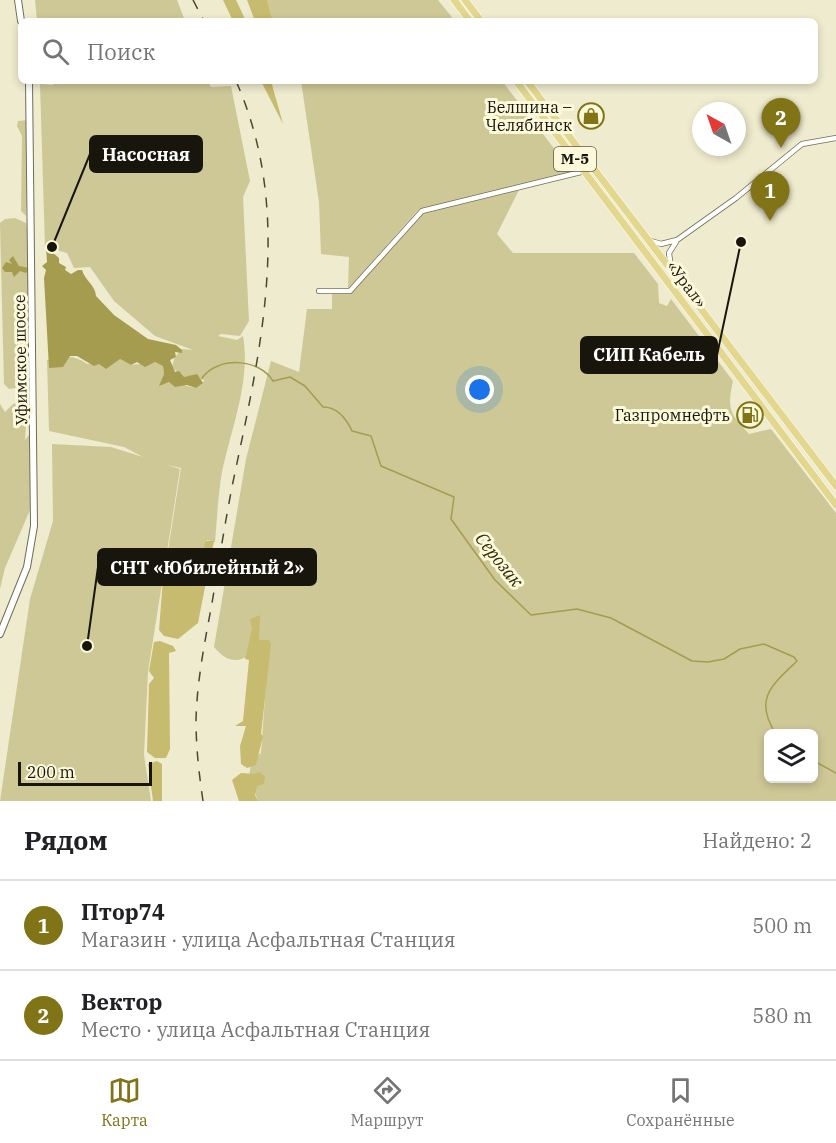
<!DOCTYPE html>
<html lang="ru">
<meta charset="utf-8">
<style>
body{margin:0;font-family:"IBM Plex Serif",serif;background:#f6f6f6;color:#202124}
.controls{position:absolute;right:18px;bottom:18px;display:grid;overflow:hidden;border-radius:9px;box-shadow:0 3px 9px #0003}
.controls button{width:54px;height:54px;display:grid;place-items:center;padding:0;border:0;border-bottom:2px solid #e0e0e0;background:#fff;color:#202124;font:30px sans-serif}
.compass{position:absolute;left:692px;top:102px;width:54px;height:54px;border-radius:50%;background:#fff;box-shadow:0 3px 9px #0003;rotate:320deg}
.scale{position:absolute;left:18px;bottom:15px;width:134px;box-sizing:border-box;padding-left:6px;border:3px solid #18160c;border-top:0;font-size:16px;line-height:21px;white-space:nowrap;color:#18160c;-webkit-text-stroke:4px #fcf9db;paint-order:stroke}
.you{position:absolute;left:480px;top:390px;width:21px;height:21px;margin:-15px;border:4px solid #fff;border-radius:50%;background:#1a73e8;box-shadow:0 0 0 9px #1a73e833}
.badge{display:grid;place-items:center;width:39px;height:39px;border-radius:50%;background:#807417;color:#fff;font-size:20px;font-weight:700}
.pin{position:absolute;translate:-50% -50px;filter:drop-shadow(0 2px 3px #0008)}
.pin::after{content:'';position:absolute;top:32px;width:21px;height:18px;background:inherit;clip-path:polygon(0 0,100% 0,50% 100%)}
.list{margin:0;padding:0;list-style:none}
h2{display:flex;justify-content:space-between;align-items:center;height:78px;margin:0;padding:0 24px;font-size:26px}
h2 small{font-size:20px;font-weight:400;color:#757577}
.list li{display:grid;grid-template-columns:39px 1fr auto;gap:18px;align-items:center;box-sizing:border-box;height:90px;padding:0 24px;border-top:2px solid #e0e0e0}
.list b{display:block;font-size:22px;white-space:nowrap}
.list p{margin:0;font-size:20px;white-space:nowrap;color:#757577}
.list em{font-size:20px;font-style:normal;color:#757577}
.icon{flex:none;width:33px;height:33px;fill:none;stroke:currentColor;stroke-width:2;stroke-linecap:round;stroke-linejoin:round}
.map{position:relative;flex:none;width:836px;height:801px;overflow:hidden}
.search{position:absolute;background:#fff;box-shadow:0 3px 9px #0003;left:18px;right:18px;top:18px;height:66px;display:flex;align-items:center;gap:15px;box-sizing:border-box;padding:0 21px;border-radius:9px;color:#757577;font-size:22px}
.sheet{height:258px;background:#fff}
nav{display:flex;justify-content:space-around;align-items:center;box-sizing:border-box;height:84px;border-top:2px solid #e0e0e0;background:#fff;font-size:16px;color:#757577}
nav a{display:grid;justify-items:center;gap:3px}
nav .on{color:#807417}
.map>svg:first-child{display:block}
.green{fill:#cec897;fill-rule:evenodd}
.forest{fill:#c6bb6e}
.water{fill:#a69c4f}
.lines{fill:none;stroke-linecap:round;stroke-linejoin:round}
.stream{stroke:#a69c4f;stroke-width:1.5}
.street-casing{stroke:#716d53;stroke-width:6}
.secondary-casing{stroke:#716d53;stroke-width:8}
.primary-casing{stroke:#fff;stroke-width:8}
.street{stroke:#fff;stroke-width:4.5}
.secondary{stroke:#fff;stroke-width:6}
.primary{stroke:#e2d78d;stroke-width:7}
.rail{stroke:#494739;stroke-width:1.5;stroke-dasharray:10 10;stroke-linecap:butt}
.labels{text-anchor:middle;stroke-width:6;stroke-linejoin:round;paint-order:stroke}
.shield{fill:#fcf9db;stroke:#5c5a4a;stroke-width:1.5}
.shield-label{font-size:15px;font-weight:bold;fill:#18160c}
.poi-label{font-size:16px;fill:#18160c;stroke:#fcf9db;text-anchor:end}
.street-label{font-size:16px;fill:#18160c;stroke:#fcf9db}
.water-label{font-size:18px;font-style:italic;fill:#322d0b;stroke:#fcf9db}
.leader{fill:none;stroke:#18160c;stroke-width:2}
.callout-dot{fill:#18160c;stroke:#fcf9db;stroke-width:2}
.callout{fill:#18160c;stroke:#18160c;stroke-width:2}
.callout-label{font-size:18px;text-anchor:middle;font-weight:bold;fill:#fff}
</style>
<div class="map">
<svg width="836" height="801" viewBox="0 0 836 801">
<rect width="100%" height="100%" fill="#efebce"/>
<path class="green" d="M35 0H177L185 21H37Z
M267 0H438L455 21H273Z
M53 81H208L211 87 231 86 250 181 243 197 249 321 240 336 221 334 218 336 237 340 243 336C251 381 231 429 222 472 218 495 217 519 215 542L207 540 197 563 180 564 167 557 181 468 167 465 180 469 148 672 144 755 151 801H0L30 599 53 521 52 444 111 447 143 457 124 447 49 431 47 360C63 357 73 354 87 364L120 359 131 365 155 362 163 365 164 374 160 385 169 382 196 388 205 380 184 379 172 367 174 359 181 349 193 350 155 336 114 301 90 267 74 268 67 253 45 247 40 84 53 85Z
M301 81H502L573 173 419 209 348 289 349 257 321 254 319 202Z
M28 120 26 216 21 211 22 136 17 126 18 121Z
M519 190 497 234 513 253H634L658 284 659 303 667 306 671 299 733 381C727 408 729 413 749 434L771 429 836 513V801H258L249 776 252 759 261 753 269 641C247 656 235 672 214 647L246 459 271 361 299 372 307 309H332V292L347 291 421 214ZM768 734H814V778H768Z
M15 218 26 223 27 228 30 386 9 389 4 384 0 223 5 219Z
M14 403 27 409 25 440 32 431 30 510 5 568 0 589V404L5 412Z"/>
<path class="forest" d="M223 0H236L246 21H233Z
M247 0H267L273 21H255Z
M261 81H271L283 124 264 87Z
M206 541H214L198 623 178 639 164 636 159 630 163 579 167 564H172L173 585 178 569 198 562Z
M260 615 259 640H269L271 644 261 734 263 736 256 765 247 768 241 764 240 746 246 726H235L243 721 249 660 245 659 252 629 250 619Z
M160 641 173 646 176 651 169 653 170 749 166 758H155L147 752 149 684 154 678 149 671 154 642Z
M157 761 162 764V801H153L148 764Z
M259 772 265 776 264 784 257 786 255 795 258 801H239L232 780 241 773 254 774Z"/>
<path class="water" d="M46 247 59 258V263L66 267 65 270 71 274 78 270H82C85 281 95 284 96 296L114 315 148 339 176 345 182 350V353L175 352 176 357 170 360 175 372 179 371 184 377 197 374 203 383 196 388 187 385 175 387 169 382 159 386 164 374 163 366 155 362 145 367 137 362 131 365 120 359 106 369 99 364 94 366 77 356H70L63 367 49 368 44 278 46 270 42 266 47 262Z
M13 256 19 266 30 268 26 273 20 271 14 277 12 272H5L2 268 6 262 12 264 9 260Z"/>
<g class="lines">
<path class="stream" d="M202 378C218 356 259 358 273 381L290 377 305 386 323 407C337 407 346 418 352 431L371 436 381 466 454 497 451 519 495 580 531 615 577 609 611 618 692 661 708 662 724 659 740 649 764 644 794 657 797 661C772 685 753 699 776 734
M814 761 836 773"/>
<g class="street-casing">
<path id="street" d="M651 241 661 244 677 240 736 198 802 144 836 138
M671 268 669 253 676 242
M319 291H350L422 211 585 171"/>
</g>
<g class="secondary-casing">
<path id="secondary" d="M18 0 21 21
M0 634 27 567 34 526 29 81"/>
</g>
<g class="primary-casing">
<path id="primary" d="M454 0 470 21
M465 0 481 21
M516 81 836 505
M527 81 836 486"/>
</g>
<use href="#street" class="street"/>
<use href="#secondary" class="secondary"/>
<use href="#primary" class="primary"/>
<path class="rail" d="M193 0 204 21
M203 801C199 774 196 747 196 720 197 680 205 641 212 603 219 562 225 522 233 482 261 348 294 212 236 81"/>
</g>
<defs>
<g id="shop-ring" transform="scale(1.35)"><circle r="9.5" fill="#fcf9db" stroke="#807417" stroke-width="1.5"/><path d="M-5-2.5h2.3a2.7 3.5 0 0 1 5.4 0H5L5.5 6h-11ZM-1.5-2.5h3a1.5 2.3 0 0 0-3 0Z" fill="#807417"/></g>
<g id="fuel-ring" transform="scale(1.35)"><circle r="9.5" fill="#fcf9db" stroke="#807417" stroke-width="1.5"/><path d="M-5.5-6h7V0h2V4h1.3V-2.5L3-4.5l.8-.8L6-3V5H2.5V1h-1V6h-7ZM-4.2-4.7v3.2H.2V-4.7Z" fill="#807417"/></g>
</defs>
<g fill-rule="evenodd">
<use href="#shop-ring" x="591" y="116"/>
<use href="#fuel-ring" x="750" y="415"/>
</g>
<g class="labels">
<rect class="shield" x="554" y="147" width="42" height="24" rx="4.5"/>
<g class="shield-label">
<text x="575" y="164">М-5</text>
</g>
<g class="poi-label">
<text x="572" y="113">Белшина –<tspan x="572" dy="18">Челябинск</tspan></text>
<text x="730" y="421">Газпромнефть</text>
</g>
<g class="street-label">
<text transform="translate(687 284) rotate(53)" y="6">«Урал»</text>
<text transform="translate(20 360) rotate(-91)" y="6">Уфимское шоссе</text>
</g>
<g class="water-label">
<text transform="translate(499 560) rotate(51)" y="6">Серозак</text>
</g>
</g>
<path class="leader" d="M52 247L90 154M741 242L717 355M87 646L98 567"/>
<g class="callout-dot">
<circle cx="52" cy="247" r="6"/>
<circle cx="741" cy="242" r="6"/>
<circle cx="87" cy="646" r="6"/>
</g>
<g class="callout">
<rect x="90" y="136" width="112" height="36" rx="6"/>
<rect x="581" y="337" width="136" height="36" rx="6"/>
<rect x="98" y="549" width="218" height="36" rx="6"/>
</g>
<g class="callout-label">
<text x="146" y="161">Насосная</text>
<text x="649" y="361">СИП Кабель</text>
<text x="207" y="574">СНТ «Юбилейный 2»</text>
</g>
</svg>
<div class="controls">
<button><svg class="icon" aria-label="layers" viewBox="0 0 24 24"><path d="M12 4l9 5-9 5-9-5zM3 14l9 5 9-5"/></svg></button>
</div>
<svg class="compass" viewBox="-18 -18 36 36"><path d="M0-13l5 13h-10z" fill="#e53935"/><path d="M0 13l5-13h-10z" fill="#757577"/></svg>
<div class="scale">200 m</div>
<div class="you"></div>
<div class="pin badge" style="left:770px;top:221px">1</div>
<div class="pin badge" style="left:781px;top:148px">2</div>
<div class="search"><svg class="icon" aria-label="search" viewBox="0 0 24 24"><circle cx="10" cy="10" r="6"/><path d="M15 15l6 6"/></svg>Поиск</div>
</div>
<section class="sheet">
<h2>Рядом<small>Найдено: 2</small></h2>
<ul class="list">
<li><span class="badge">1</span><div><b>Птор74</b><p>Магазин · улица Асфальтная Станция</p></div><em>500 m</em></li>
<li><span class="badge">2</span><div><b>Вектор</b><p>Место · улица Асфальтная Станция</p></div><em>580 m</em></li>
</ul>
</section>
<nav>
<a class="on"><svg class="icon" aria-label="map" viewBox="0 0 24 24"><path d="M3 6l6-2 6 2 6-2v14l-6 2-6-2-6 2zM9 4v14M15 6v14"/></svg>Карта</a>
<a><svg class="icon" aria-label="directions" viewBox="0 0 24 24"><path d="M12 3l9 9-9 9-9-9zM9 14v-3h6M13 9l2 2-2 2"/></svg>Маршрут</a>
<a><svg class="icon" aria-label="saved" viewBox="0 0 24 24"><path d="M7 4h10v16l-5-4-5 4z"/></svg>Сохранённые</a>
</nav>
